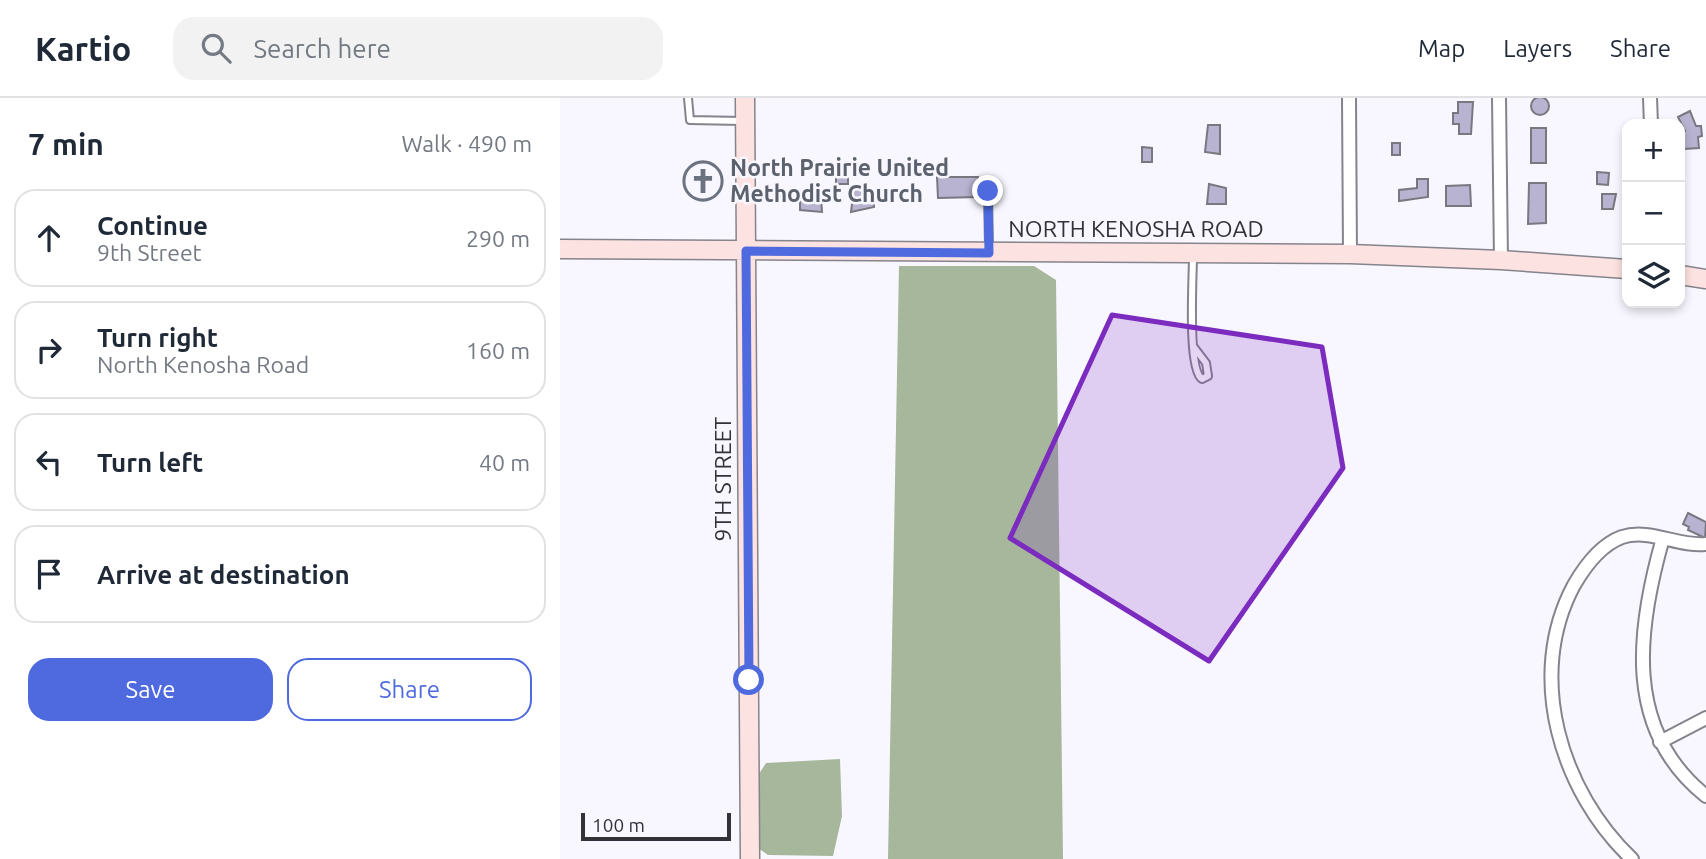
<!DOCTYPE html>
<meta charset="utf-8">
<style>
body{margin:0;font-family:Ubuntu,sans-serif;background:#f2f2f3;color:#1f2937}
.controls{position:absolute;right:21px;top:21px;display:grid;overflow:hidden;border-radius:14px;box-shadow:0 4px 10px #0003}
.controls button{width:63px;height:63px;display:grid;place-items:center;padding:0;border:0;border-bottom:2px solid #e0e1e3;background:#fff;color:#1f2937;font:35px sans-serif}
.scale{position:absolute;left:21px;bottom:18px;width:150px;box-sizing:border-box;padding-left:7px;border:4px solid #333236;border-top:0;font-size:19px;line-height:24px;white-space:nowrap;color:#333236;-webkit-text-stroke:5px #f8f7ff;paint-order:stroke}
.stop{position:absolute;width:21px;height:21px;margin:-16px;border:5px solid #4e6ade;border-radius:50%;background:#fff}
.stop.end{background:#4e6ade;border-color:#fff;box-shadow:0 2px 7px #0008}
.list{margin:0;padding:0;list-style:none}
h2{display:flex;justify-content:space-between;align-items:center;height:91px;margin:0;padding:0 28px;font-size:30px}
h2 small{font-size:23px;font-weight:400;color:#747a83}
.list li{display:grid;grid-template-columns:46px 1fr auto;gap:21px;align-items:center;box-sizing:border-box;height:98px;margin:0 14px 14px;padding:0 14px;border:2px solid #e0e1e3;border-radius:21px}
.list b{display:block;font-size:26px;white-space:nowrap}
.list p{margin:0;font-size:23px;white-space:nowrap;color:#747a83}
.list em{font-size:23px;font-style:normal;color:#747a83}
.actions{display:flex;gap:14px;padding:21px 28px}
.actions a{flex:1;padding:16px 0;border:2px solid #4e6ade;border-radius:21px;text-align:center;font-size:24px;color:#4e6ade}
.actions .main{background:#4e6ade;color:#fff}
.icon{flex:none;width:38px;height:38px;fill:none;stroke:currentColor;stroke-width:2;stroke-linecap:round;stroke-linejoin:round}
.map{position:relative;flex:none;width:1146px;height:761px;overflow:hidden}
header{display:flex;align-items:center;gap:42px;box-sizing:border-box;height:98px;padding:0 35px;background:#fff;border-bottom:2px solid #e0e1e3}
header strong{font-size:33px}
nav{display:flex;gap:38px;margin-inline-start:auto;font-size:24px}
.search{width:490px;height:63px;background:#f2f2f3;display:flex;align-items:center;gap:18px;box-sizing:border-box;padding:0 24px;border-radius:21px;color:#747a83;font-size:26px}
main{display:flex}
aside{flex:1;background:#fff}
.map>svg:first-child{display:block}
.forest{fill:#a6b79c}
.building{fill:#b8b3d0;stroke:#797880;stroke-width:2}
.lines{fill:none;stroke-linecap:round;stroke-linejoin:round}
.lane-casing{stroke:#85838c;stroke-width:10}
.street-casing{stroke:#85838c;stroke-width:16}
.secondary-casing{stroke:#85838c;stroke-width:21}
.lane{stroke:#fff;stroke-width:6}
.street{stroke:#fff;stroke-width:12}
.secondary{stroke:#fce2e0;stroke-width:18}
.route{stroke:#4e6ade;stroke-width:9}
.marked{fill:#7b2cbf;fill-opacity:0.2;stroke:#7b2cbf;stroke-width:5;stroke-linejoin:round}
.labels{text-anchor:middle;stroke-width:5;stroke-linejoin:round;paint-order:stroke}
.worship-label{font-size:23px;font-weight:bold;fill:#5b616d;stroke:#f8f7ff;text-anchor:start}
.street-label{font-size:23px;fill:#333236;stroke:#f8f7ff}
</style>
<header>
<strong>Kartio</strong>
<div class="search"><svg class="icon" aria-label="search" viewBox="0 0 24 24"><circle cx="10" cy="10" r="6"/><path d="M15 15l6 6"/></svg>Search here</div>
<nav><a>Map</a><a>Layers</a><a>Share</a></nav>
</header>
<main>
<aside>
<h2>7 min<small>Walk · 490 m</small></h2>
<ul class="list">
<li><svg class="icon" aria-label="ahead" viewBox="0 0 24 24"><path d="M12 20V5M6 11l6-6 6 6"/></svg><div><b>Continue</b><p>9th Street</p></div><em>290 m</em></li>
<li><svg class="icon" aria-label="right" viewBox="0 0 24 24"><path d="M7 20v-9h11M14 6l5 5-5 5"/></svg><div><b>Turn right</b><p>North Kenosha Road</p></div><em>160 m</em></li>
<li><svg class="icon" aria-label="left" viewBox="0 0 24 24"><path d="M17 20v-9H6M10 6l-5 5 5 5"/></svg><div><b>Turn left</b></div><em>40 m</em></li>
<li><svg class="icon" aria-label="arrive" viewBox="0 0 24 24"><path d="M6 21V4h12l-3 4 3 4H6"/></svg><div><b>Arrive at destination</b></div></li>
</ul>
<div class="actions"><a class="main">Save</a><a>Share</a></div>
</aside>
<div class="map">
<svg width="1146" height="761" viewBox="0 0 1146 761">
<rect width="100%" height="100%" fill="#f8f7ff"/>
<path class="forest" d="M339 168H474L496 182 503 761H328Z
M280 661 282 718 273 758 208 757 198 750 197 679 206 665Z"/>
<path class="building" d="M971 8a9 9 0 1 1 18 0a9 9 0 1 1-18 0Z
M898 4H913L911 36H899V26H893V15H898Z
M1130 13 1136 28H1141L1142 38 1138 39 1139 50 1124 51 1122 34 1125 33 1118 19Z
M648 27H660V56L645 54Z
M971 30H986V65H971Z
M832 45H840V57H832Z
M582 49 592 50V64H582Z
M285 64H288V86H276V67H285Z
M1037 74 1049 75 1048 87 1037 86Z
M377 79H418V99L378 100Z
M857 81H868V99L839 103V92L857 90Z
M969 85H986V125L968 126Z
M649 86 666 90V106H647Z
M910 87 911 108H886V88Z
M294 90H309V96H314V109L291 114Z
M1042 96H1056L1053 111H1042Z
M240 98H261L262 114 240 112Z
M1128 415 1146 424 1145 440 1128 432 1129 429 1123 426Z"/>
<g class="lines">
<g class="lane-casing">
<path id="lane" d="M128 0 130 22 182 23
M428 93 429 150
M633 248 646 265 648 278 642 281C627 272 633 179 633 158"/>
</g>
<g class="street-casing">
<path id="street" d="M789 0 790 156
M939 0 941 162
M1090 0 1091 26
M1103 440C1077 531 1063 632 1146 698
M1100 644 1146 620
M1072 761C1001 694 965 578 1014 487 1025 468 1040 447 1062 439 1090 430 1118 449 1146 446"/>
</g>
<g class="secondary-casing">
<path id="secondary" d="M185 0 190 761
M0 151 790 156 941 162 1067 171
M1120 177 1146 181"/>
</g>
<use href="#lane" class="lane"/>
<use href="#street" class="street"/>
<use href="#secondary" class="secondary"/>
</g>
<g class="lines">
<path class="route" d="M189 582 186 153 429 155 428 93"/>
</g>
<path class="marked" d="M552 217 762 249 783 370 649 563 450 440Z"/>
<defs>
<g id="church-ring" transform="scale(2.0125)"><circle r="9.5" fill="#f8f7ff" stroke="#6b7280" stroke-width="1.5"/><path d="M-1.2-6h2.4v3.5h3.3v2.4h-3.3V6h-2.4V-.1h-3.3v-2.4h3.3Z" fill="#6b7280"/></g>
</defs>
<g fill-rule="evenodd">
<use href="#church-ring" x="143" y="83"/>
</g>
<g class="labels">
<g class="worship-label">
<text x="170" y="78">North Prairie United<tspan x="170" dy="26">Methodist Church</tspan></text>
</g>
<g class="street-label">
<text x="576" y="139">NORTH KENOSHA ROAD</text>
<text transform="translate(163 381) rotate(-90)" y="8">9TH STREET</text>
</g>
</g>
</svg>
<div class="controls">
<button>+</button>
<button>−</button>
<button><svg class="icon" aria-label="layers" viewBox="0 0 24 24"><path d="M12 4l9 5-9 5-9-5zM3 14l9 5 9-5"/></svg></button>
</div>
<div class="scale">100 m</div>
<div class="stop" style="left:189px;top:582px"></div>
<div class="stop end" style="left:428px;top:93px"></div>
</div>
</main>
